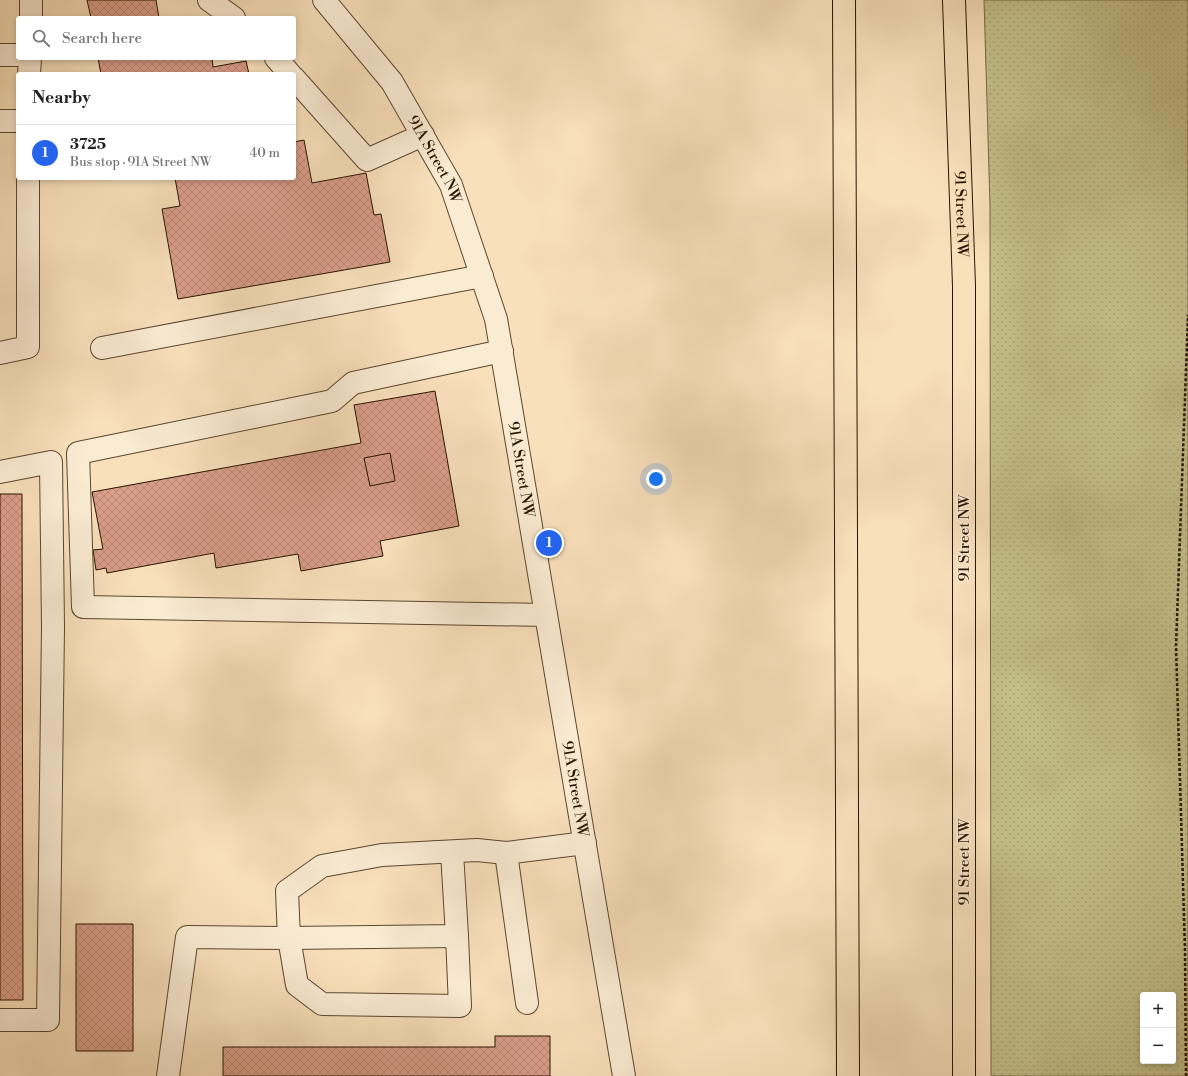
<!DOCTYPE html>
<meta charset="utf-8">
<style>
body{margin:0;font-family:"Libre Bodoni",serif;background:#f6f6f6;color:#222}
.controls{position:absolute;right:12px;bottom:12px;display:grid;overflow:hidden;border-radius:4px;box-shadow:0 2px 6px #0003}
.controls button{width:36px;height:36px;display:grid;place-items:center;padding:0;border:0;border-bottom:1px solid #e0e0e0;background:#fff;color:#222;font:20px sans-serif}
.you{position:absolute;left:656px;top:479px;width:14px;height:14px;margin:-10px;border:3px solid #fff;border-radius:50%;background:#1a73e8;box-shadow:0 0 0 6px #1a73e833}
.badge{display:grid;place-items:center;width:26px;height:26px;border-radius:50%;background:#2563eb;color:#fff;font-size:13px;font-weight:700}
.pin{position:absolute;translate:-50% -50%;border:2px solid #fff;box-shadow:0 1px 4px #0006}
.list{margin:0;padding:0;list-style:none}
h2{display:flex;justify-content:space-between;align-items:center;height:52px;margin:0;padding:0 16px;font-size:17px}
h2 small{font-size:13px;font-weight:400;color:#767676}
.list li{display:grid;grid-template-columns:26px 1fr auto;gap:12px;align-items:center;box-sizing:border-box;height:56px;padding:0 16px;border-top:1px solid #e0e0e0}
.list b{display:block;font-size:15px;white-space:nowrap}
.list p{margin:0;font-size:13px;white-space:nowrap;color:#767676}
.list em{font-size:13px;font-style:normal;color:#767676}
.icon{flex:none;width:22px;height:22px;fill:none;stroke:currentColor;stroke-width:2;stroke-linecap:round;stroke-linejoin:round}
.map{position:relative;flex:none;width:1188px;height:1076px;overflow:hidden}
.search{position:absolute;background:#fff;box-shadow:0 2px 6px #0003;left:16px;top:16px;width:280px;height:44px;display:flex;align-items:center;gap:10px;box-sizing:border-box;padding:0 14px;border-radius:4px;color:#767676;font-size:15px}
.panel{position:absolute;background:#fff;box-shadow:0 2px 6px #0003;left:16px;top:72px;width:280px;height:108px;border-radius:4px}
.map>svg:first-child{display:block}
.grass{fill:url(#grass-dots);stroke:#766a46;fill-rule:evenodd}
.building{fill:url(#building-cross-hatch);stroke:#281400}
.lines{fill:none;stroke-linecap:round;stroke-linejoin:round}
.minor-casing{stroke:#5c472f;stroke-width:24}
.major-casing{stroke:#281400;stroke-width:24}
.path{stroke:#281400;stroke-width:2.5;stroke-dasharray:3 2;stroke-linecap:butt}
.minor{stroke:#faebd3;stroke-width:22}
.major{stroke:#f8e0bb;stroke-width:22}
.labels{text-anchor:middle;stroke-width:3;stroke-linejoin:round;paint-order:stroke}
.street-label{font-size:15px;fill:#281400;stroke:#faebd3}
</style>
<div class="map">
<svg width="1188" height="1076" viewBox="0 0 1188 1076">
<defs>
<pattern id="grass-dots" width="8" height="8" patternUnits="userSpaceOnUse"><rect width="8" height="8" fill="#c4c08b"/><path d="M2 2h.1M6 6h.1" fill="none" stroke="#a8a476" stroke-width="1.8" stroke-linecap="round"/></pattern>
<pattern id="building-cross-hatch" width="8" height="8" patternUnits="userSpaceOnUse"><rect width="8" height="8" fill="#da9e8a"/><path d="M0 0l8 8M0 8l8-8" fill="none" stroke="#bb8775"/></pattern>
</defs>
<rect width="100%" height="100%" fill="#f8e0bb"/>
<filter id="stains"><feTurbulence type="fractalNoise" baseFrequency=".005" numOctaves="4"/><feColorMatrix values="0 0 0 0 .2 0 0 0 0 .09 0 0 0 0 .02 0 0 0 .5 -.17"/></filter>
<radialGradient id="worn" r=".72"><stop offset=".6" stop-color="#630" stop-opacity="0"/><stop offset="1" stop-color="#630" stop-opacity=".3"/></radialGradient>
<path class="grass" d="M984 0H1188V1076H991L990 205ZM1143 995H1173V1061H1143Z"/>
<path class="building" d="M87 0H156L159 18H91Z
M98 58H212L213 67 246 61 249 74H101Z
M304 140 312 183 366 173 374 215 381 214 390 262 178 299 162 209 180 206 175 178H294V142Z
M435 391 459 526 380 541 383 556 301 571 298 554 216 568 214 553 107 573 106 568 96 570 93 550 103 549 92 492 361 443 354 405Z
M390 453 395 481 370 486 364 458Z
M0 494H22L23 1000H0Z
M76 924H133V1051H76Z
M495 1036H550V1076H223V1047H495Z"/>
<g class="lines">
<g class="minor-casing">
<g id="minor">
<path d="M209 0 234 18"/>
<path id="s1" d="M324 0 392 82 451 185 496 319 624 1076"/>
<path d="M31 18V0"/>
<path d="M0 55H18"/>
<path d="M276 58 290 74"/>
<path d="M29 74 30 58"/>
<path d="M294 78 367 160 423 135"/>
<path d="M0 121H18"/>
<path d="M102 348 482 276"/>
<path d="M502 351 353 383 332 401 78 453 83 607 546 615"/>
<path d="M0 353 28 347V178"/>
<path d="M0 472 51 462 53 627 48 1020H0"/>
<path d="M452 852 457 936 289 938 287 891 322 866 382 855 477 850 506 853"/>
<path d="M527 1003 506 853 585 843"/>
<path d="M168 1076 187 937 289 938 297 985 322 1004 460 1006 457 936"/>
</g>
</g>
<g class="major-casing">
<g id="major">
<path d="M844 0 848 1076"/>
<path id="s2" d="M954 0 964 286V1076"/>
</g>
</g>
<path class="path" d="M1186 1076 1185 950 1176 646 1188 315"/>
<use href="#minor" class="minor"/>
<use href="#major" class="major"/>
</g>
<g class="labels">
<g class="street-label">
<text dy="5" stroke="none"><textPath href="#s1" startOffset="195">91A Street NW</textPath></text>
<text dy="5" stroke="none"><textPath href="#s2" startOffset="214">91 Street NW</textPath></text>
<text dy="5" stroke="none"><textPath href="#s1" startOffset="519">91A Street NW</textPath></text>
<text transform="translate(964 538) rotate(-90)" y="5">91 Street NW</text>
<text dy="5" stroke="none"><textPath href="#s1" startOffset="843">91A Street NW</textPath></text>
<text transform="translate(964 862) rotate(-90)" y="5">91 Street NW</text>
</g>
</g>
<rect width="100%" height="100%" filter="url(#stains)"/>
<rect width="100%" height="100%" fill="url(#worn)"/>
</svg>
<div class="controls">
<button>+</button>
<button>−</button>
</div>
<div class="you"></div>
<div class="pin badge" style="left:549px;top:543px">1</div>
<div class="search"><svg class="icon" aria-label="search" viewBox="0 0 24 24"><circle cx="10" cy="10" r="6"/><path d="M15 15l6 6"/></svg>Search here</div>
<section class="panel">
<h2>Nearby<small></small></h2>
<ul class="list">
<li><span class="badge">1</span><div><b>3725</b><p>Bus stop · 91A Street NW</p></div><em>40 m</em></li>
</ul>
</section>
</div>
